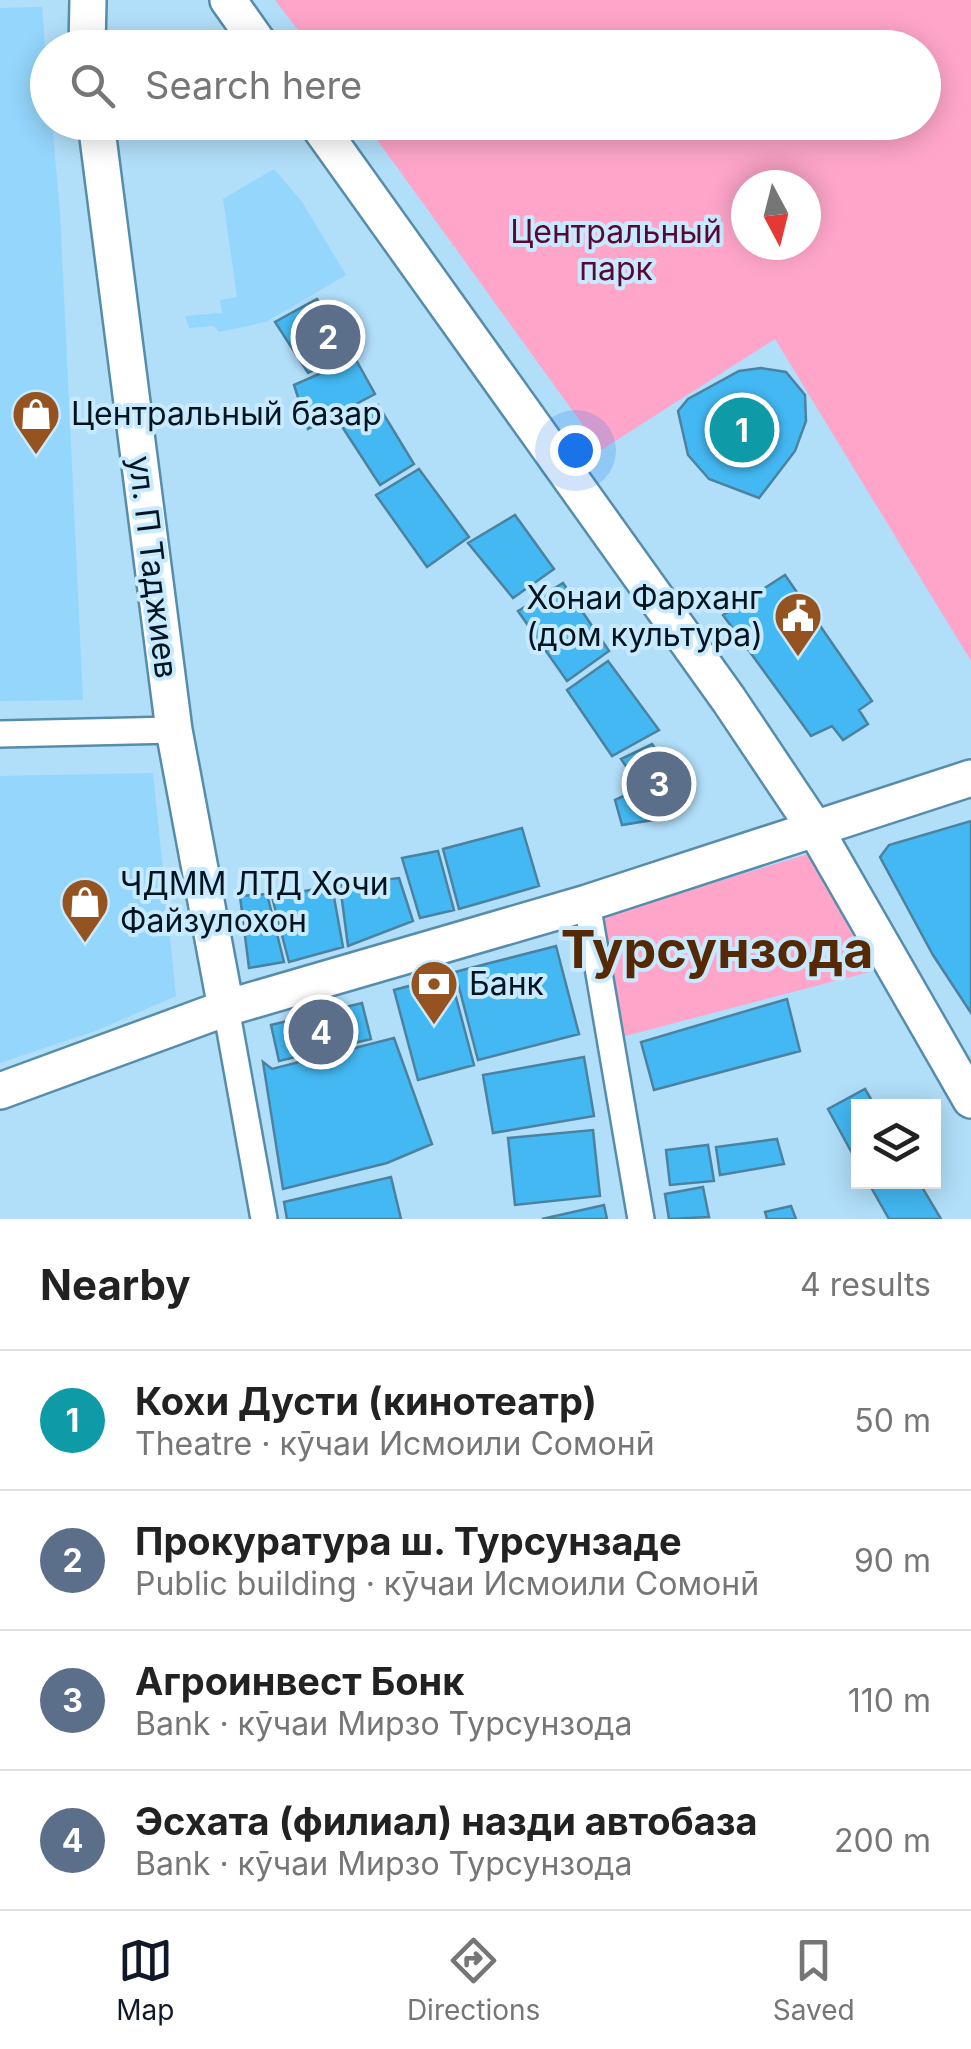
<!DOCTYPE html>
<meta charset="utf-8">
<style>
body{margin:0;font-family:Inter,sans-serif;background:#f6f6f6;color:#222}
.controls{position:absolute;right:30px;bottom:30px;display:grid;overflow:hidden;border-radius:0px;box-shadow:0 5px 25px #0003}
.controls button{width:90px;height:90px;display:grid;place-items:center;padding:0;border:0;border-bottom:2px solid #e0e0e0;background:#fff;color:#222;font:50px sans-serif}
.compass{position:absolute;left:731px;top:170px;width:90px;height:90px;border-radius:50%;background:#fff;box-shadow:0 5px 25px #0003;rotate:173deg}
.you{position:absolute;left:575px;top:450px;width:35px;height:35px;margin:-25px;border:8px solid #fff;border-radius:50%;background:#1a73e8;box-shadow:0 0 0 15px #1a73e833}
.badge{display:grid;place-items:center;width:65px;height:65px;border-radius:50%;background:#111827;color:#fff;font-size:32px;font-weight:700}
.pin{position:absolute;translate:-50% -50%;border:5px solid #fff;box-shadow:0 2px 10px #0006}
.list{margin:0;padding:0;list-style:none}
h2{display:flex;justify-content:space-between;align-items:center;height:130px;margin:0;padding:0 40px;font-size:42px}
h2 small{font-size:32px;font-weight:400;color:#767676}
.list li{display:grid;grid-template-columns:65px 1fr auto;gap:30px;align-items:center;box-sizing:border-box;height:140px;padding:0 40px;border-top:2px solid #e0e0e0}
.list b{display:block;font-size:38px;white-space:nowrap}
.list p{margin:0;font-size:32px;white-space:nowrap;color:#767676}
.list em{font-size:32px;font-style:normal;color:#767676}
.icon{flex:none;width:55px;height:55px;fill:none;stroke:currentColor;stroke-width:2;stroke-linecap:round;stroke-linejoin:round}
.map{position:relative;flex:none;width:971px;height:1219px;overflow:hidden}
.search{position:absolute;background:#fff;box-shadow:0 5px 25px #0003;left:30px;right:30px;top:30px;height:110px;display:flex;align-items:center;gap:25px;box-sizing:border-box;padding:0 35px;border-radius:55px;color:#767676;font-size:38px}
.sheet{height:690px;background:#fff}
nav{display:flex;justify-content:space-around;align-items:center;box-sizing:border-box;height:140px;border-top:2px solid #e0e0e0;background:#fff;font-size:28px;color:#767676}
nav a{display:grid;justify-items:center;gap:5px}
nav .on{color:#111827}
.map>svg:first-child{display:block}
.built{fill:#95d6fc}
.green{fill:#fea5c9;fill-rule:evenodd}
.building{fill:#43b8f2;stroke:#4b82a0;stroke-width:2.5}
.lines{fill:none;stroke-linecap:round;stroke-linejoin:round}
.street-casing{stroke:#568dab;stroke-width:30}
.secondary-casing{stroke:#568dab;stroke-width:40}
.street{stroke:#fff;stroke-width:25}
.secondary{stroke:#fff;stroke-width:35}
.labels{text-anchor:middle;stroke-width:8;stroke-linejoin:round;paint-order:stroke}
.park-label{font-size:32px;fill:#580834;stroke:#c8eafe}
.poi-label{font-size:32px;fill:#001520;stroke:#c8eafe;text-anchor:start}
.street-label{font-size:32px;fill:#001520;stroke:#c8eafe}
.town-label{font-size:52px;font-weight:bold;fill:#562905;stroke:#c8eafe}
</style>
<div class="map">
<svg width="971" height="1219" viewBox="0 0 971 1219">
<rect width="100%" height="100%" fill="#b1def9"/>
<path class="built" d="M42 7 47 70 48 122 52 123 60 212 83 700 0 701V8Z
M274 169 302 202 346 275 266 322 219 332 214 326 189 328 185 316 222 313 220 300 237 297 223 199Z
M153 773 176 996 98 1030 0 1063V776Z"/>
<path class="green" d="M275 0H971V661L775 339 601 450 365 123 924 122V48L311 47ZM746 185H806V245H746Z
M808 854 873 971 625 1036 602 917Z"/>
<path class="building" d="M317 299 350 352 308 373 275 322Z
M355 358 375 394 308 429 294 385Z
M761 368 786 372 805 395 806 421 795 451 759 498 709 479 688 455 678 411 688 399 739 371Z
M378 405 414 464 380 485 339 422Z
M419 469 469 537 427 567 376 495Z
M515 515 554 569 513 598 468 543Z
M785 575 872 701 859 710 868 724 843 740 832 726 811 736 723 615Z
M563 583 609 651 567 681 518 611Z
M608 661 659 730 612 756 567 690Z
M652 744 678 781 683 792 677 808 665 818 622 825 615 800 641 788 621 759Z
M971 821V1013L933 955 880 857 889 845Z
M522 828 539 886 459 909 443 849Z
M438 851 454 910 420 918 402 858Z
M399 878 413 921 348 946 340 885Z
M332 886 343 947 289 962 272 897Z
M267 894 284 962 249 968 240 896Z
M556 946 579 1034 478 1060 455 972Z
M450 975 474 1065 418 1080 394 990Z
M787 999 800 1051 654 1090 641 1042Z
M362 1003 371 1039 279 1061 271 1025Z
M394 1038 432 1144 387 1163 283 1189 263 1062 272 1069Z
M584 1057 594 1116 493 1133 483 1075Z
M865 1089 875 1106H858V1164L828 1109Z
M593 1130 600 1196 515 1205 508 1138Z
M777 1139 784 1164 720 1175 716 1147Z
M708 1145 714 1181 670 1185 666 1150Z
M391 1177 401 1219H287L284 1202Z
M868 1182H919L941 1219H889Z
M703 1187 709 1217 669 1219 665 1194Z
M604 1205 607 1219H542Z
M791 1206 796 1219H767L765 1212Z"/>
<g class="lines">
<g class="street-casing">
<path id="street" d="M0 734 174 730
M587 903 641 1219
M226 1008 264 1219"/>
</g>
<g class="secondary-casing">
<path id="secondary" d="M228 0 262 48
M87 48 88 0
M96 122 174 730 226 1008
M316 122 729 700 814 827 971 1100
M0 1091 226 1008 587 903 971 778"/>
</g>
<use href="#street" class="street"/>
<use href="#secondary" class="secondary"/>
</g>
<defs>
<g id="shop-pin" transform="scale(2.5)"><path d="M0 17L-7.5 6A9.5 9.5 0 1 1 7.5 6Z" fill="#955321" stroke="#c8eafe"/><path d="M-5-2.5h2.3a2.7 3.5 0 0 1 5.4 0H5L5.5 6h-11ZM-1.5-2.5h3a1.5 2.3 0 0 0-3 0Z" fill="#fff"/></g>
<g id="civic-pin" transform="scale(2.5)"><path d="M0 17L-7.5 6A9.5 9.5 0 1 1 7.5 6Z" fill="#955321" stroke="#c8eafe"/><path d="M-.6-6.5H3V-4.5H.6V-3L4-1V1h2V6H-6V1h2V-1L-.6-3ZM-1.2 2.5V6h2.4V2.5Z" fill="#fff"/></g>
<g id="bank-pin" transform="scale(2.5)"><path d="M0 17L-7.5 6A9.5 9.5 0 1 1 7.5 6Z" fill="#955321" stroke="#c8eafe"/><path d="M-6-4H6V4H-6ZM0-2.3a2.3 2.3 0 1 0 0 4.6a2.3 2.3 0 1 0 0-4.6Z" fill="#fff"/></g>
</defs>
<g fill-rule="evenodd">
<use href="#shop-pin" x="36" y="414"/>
<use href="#civic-pin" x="798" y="616"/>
<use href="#shop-pin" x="85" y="902"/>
<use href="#bank-pin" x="434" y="984"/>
</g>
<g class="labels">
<g class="park-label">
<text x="616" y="243">Центральный<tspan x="616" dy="37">парк</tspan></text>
</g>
<g class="poi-label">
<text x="71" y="425">Центральный базар</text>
<text x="763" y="609" text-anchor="end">Хонаи Фарханг<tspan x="763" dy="37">(дом культура)</tspan></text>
<text x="120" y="895">ЧДММ ЛТД Хочи<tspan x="120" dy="37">Файзулохон</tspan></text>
<text x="469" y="995">Банк</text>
</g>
<g class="street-label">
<text transform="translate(153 567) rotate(83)" y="11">ул. П Таджиев</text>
</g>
<g class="town-label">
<text x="717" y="968">Турсунзода</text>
</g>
</g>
</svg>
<div class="controls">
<button><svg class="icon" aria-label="layers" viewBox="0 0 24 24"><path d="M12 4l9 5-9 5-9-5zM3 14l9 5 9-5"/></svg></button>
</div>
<svg class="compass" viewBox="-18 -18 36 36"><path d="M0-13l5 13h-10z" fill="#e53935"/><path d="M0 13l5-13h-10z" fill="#767676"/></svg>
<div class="you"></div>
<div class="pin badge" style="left:742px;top:430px;background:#0f9aa8">1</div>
<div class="pin badge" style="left:328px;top:337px;background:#5c6f8a">2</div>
<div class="pin badge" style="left:659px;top:784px;background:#5c6f8a">3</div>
<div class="pin badge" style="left:321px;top:1032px;background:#5c6f8a">4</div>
<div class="search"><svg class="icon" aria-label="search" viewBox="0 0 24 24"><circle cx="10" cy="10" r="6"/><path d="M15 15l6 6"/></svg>Search here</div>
</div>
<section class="sheet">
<h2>Nearby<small>4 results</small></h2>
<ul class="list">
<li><span class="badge" style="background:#0f9aa8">1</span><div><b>Кохи Дусти (кинотеатр)</b><p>Theatre · кӯчаи Исмоили Сомонӣ</p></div><em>50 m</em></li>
<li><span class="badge" style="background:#5c6f8a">2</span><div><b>Прокуратура ш. Турсунзаде</b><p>Public building · кӯчаи Исмоили Сомонӣ</p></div><em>90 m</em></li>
<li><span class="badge" style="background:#5c6f8a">3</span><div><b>Агроинвест Бонк</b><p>Bank · кӯчаи Мирзо Турсунзода</p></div><em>110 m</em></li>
<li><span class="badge" style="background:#5c6f8a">4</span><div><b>Эсхата (филиал) назди автобаза</b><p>Bank · кӯчаи Мирзо Турсунзода</p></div><em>200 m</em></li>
</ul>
</section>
<nav>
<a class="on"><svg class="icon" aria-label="map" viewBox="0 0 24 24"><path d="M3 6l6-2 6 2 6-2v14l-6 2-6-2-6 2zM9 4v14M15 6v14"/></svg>Map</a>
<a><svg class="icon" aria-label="directions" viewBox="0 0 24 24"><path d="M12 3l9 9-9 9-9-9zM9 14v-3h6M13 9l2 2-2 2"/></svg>Directions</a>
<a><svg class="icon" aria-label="saved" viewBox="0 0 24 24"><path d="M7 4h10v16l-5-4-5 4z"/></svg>Saved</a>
</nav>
